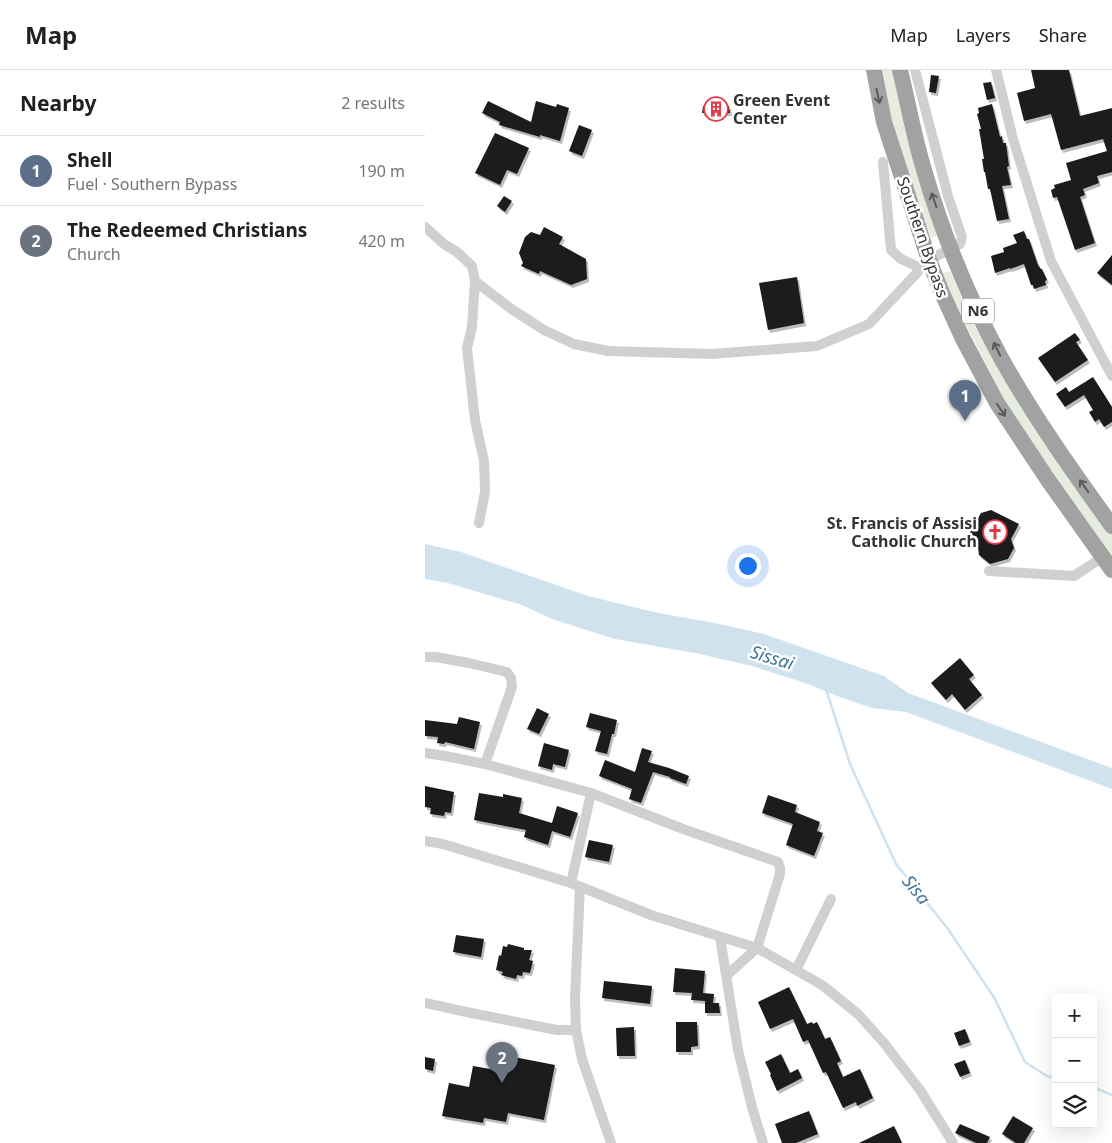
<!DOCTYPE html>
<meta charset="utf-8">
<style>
body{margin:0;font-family:"Noto Sans",sans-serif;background:#f2f2f2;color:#202124}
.controls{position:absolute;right:15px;bottom:15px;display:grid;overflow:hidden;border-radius:5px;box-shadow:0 5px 20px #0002}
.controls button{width:45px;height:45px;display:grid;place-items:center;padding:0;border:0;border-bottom:1px solid #e0e0e0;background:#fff;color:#202124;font:25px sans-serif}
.you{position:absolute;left:322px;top:495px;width:18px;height:18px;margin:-12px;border:4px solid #fff;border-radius:50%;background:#1a73e8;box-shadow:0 0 0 8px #1a73e833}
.badge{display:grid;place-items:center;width:32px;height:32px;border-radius:50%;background:#d93025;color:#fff;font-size:16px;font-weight:700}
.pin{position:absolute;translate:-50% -41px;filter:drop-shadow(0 1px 2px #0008)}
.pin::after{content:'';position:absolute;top:26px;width:18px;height:15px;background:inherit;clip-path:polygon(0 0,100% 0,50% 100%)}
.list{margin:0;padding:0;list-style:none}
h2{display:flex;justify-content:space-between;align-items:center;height:65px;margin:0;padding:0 20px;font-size:21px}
h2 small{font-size:16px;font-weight:400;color:#757577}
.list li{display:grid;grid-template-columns:32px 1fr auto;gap:15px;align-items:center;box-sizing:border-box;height:70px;padding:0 20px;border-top:1px solid #e0e0e0}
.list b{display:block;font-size:19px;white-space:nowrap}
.list p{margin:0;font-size:16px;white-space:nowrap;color:#757577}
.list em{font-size:16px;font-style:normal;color:#757577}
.icon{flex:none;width:28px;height:28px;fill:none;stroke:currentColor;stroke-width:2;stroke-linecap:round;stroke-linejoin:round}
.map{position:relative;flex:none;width:687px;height:1073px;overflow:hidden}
header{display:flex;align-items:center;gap:30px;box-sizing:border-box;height:70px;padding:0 25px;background:#fff;border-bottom:1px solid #e0e0e0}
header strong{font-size:24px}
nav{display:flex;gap:28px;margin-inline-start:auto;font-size:18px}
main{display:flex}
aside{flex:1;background:#fff}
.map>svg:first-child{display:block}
.green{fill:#e6ecdf}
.water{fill:#cfe2ee}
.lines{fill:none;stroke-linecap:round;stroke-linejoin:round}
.stream{stroke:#cfe2ee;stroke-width:2.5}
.building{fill:#1a1a1a;filter:url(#shadow)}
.minor{stroke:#d0d0d0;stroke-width:10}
.trunk{stroke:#a2a2a2;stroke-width:16}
.oneway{stroke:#5a5a5a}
.labels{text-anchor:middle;stroke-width:5;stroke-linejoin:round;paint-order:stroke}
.shield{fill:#fff;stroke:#707070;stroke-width:1}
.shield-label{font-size:15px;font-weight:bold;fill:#333}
.poi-label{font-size:16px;font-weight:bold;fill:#333;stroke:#fff;text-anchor:start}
.street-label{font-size:16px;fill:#333;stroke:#fff}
.water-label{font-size:18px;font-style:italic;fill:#3f7597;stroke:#fff}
</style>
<header>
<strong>Map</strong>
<nav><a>Map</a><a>Layers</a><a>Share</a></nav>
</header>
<main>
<aside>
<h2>Nearby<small>2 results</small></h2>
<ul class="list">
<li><span class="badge" style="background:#5c6f8a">1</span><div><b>Shell</b><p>Fuel · Southern Bypass</p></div><em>190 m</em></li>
<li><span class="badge" style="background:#6b7280">2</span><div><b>The Redeemed Christians</b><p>Church</p></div><em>420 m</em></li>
</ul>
</aside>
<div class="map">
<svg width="687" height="1073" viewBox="0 0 687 1073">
<defs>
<filter id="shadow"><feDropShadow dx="2" dy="3" stdDeviation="0" flood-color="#0004"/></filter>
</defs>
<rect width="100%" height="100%" fill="#fff"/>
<path class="green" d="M458 0H472L516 164 506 168 498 150 467 54Z
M525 201 536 226 554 264 687 462V489L583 337 515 204Z"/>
<path class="water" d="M0 474 36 482 163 526 233 543 290 553 339 564 459 606 483 623 687 698V719L481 642 447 638 412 626 383 614 327 596 270 583 190 569 127 549 97 535 23 513 0 509Z"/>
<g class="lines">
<path class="stream" d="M401 619 425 694 471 794 523 859 570 929 600 992 622 1006 631 1008
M668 1017 687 1025"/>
</g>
<path class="building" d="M606 0H644L655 46 687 38V102L672 106 674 113 658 119 660 125 655 127 670 173 650 180 632 127 628 128 626 120 630 118 629 115 646 110 641 93 682 81 678 69 636 80 626 44 599 51 592 23 610 18Z
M506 5 514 6 511 23 504 22Z
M566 12 570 28 562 30 558 13Z
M63 31 106 52 111 31 131 37 132 34 144 38 135 71 115 65V67L74 55 75 52 57 43Z
M567 34 575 67 577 66 578 73H581L584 96 582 97 586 115 577 116 584 149 572 151 565 119H563L560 102H559L557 89H559L554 59H556L552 44 554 43 553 38Z
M278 36H304L305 43H277Z
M154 55 167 60 157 86 144 81Z
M70 63 104 78 92 104 82 100 75 115 50 103Z
M79 126 87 131 80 142 72 136Z
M119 157 138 167 134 174 161 189 162 209 146 215 115 201 114 204 96 196 98 193 94 183 100 167 106 162 115 165Z
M599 161 602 169H604L613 195 616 199H617L622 210 620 211 621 215 609 219 608 215H606L599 194 585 199V198L570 203 566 186 579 182 578 178 592 173 588 165Z
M687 185V215L672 203Z
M372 207 379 253 343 260 334 213Z
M650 263 655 270 651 272 663 290 630 312 613 288Z
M668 307 687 337V352L679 357 674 349 670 352 664 342 668 340 659 325 640 337 631 324 641 317 644 322Z
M566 440 594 454 586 469 589 478 583 489 565 494 554 485 553 477 541 469 556 443Z
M535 588 549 605 544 609 557 625 540 640 527 624 521 630 506 613Z
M112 638 124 644 114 664 102 659Z
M165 643 192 650 189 664H187L182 684 170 681 176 661 161 657Z
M34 647 55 652 49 679 20 672 19 674 12 673 13 667 0 666V650L32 654Z
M119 673 144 680 140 697 128 694 127 700 113 696Z
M217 678 227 681 223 692 244 698 264 706 261 714 245 708V707L228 702 216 733 204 729 207 719 174 706 180 690 210 702Z
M0 716 29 722 26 743 20 742 19 746 5 744 6 738 0 737Z
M54 723 78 727V724L97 728 94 743 127 753 132 736 153 743 145 767 127 761 123 775 99 767 101 760 49 750Z
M343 725 372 735 370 742 395 752 392 761 398 763 389 786 361 775 368 754 337 743Z
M164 770 188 775 184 792 160 787Z
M31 865 59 869 56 887 28 882Z
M83 874 99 878V880H107L104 890 108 891 105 903 98 902 97 906 92 905 91 909 76 905 78 902 71 900 74 885 76 886 78 876 82 877Z
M250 898 280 901 278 923 289 924 288 933H294L295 943H280V931L266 930 267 923 248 922Z
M179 911 227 916 225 934 177 928Z
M364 917 382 954 387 952 388 954 392 952 400 969 405 967 416 991 412 993 418 1007 435 999 448 1028 432 1036 431 1032 418 1038 401 1002 398 1003 383 970 378 972 368 949 345 959 333 932Z
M251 952H272L273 976 266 977V982H251Z
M209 957 210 986H192L191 958Z
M540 959 545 972 534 976 529 963Z
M74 984 130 995 119 1050 83 1043 81 1052 59 1048 58 1053 17 1046 24 1013 44 1017 48 996 71 1000Z
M356 984 365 1003 373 999 377 1008 352 1021 345 1005 346 1004 340 992Z
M0 987 10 989 8 1001 0 999Z
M540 990 545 1003 535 1007 529 994Z
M384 1041 393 1064 371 1073H357L350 1054Z
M588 1046 608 1058 599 1073H591L577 1064Z
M535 1054 565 1067 562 1073H551L530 1063Z
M469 1056 477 1073H434Z"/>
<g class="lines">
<path class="minor" d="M571 0 588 69 626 191 687 306
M458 92 466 180 476 189 496 198
M0 157 19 174 32 182 47 196 50 211 47 257 42 278 50 350 59 391 60 422 54 453
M50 211 85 238 119 260 149 274 183 281 287 284 392 276 444 254 504 190 535 174 537 167 523 126 490 0
M564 501 649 506 678 487
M0 587H11L44 593 82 602 86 608 87 617 60 694
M0 683 20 686 60 694 166 723 258 759 353 792 355 798V804L332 878 301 906
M0 771 18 774 146 813 226 845 332 878 397 915 433 944 459 973 495 1020 528 1073
M146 813 166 723
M155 817 150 928 151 960 157 989 186 1073
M295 867 313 980 327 1037 338 1073
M371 900 406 829
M0 933 46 943 132 960H151"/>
<path class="trunk" d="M449 0 459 52 504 190 517 223 538 269 572 333 623 410 687 500
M475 0C483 33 489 67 499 100 518 165 544 229 576 288 609 347 648 402 687 456"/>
</g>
<defs><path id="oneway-shaft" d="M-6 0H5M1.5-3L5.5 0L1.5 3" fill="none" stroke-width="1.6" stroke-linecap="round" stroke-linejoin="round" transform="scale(1.25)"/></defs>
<g class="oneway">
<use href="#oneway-shaft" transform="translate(453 26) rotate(78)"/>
<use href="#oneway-shaft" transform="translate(509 130) rotate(-109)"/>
<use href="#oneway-shaft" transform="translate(572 279) rotate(-117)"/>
<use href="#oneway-shaft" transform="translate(576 340) rotate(56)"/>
<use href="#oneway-shaft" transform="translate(659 416) rotate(-125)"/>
</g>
<defs>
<g id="building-ring" transform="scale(1.25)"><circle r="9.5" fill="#fff" stroke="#e63946" stroke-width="1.5"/><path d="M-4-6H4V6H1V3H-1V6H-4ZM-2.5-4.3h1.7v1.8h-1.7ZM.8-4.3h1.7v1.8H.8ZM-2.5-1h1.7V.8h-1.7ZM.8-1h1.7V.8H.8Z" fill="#e63946"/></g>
<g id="church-ring" transform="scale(1.25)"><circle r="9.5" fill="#fff" stroke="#e63946" stroke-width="1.5"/><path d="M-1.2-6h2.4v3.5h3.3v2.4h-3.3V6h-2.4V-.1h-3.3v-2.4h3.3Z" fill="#e63946"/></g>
</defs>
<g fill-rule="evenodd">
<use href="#building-ring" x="291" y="39"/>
<use href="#church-ring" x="570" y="462"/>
</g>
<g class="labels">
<rect class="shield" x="537" y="228.5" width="32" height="25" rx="4"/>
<g class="shield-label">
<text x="553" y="246">N6</text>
</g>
<g class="poi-label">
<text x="308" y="36">Green Event<tspan x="308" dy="18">Center</tspan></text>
<text x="552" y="459" text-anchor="end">St. Francis of Assisi<tspan x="552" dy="18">Catholic Church</tspan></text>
</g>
<g class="street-label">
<text transform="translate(498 167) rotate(71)" y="6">Southern Bypass</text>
</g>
<g class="water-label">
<text transform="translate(347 588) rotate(17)" y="6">Sissai</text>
<text transform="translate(491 820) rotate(51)" y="6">Sisa</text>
</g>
</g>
</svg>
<div class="controls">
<button>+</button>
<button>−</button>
<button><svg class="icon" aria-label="layers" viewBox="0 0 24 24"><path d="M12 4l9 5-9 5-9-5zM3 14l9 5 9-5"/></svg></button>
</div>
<div class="you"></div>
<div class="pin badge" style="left:540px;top:351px;background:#5c6f8a">1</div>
<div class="pin badge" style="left:77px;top:1013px;background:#6b7280">2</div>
</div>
</main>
